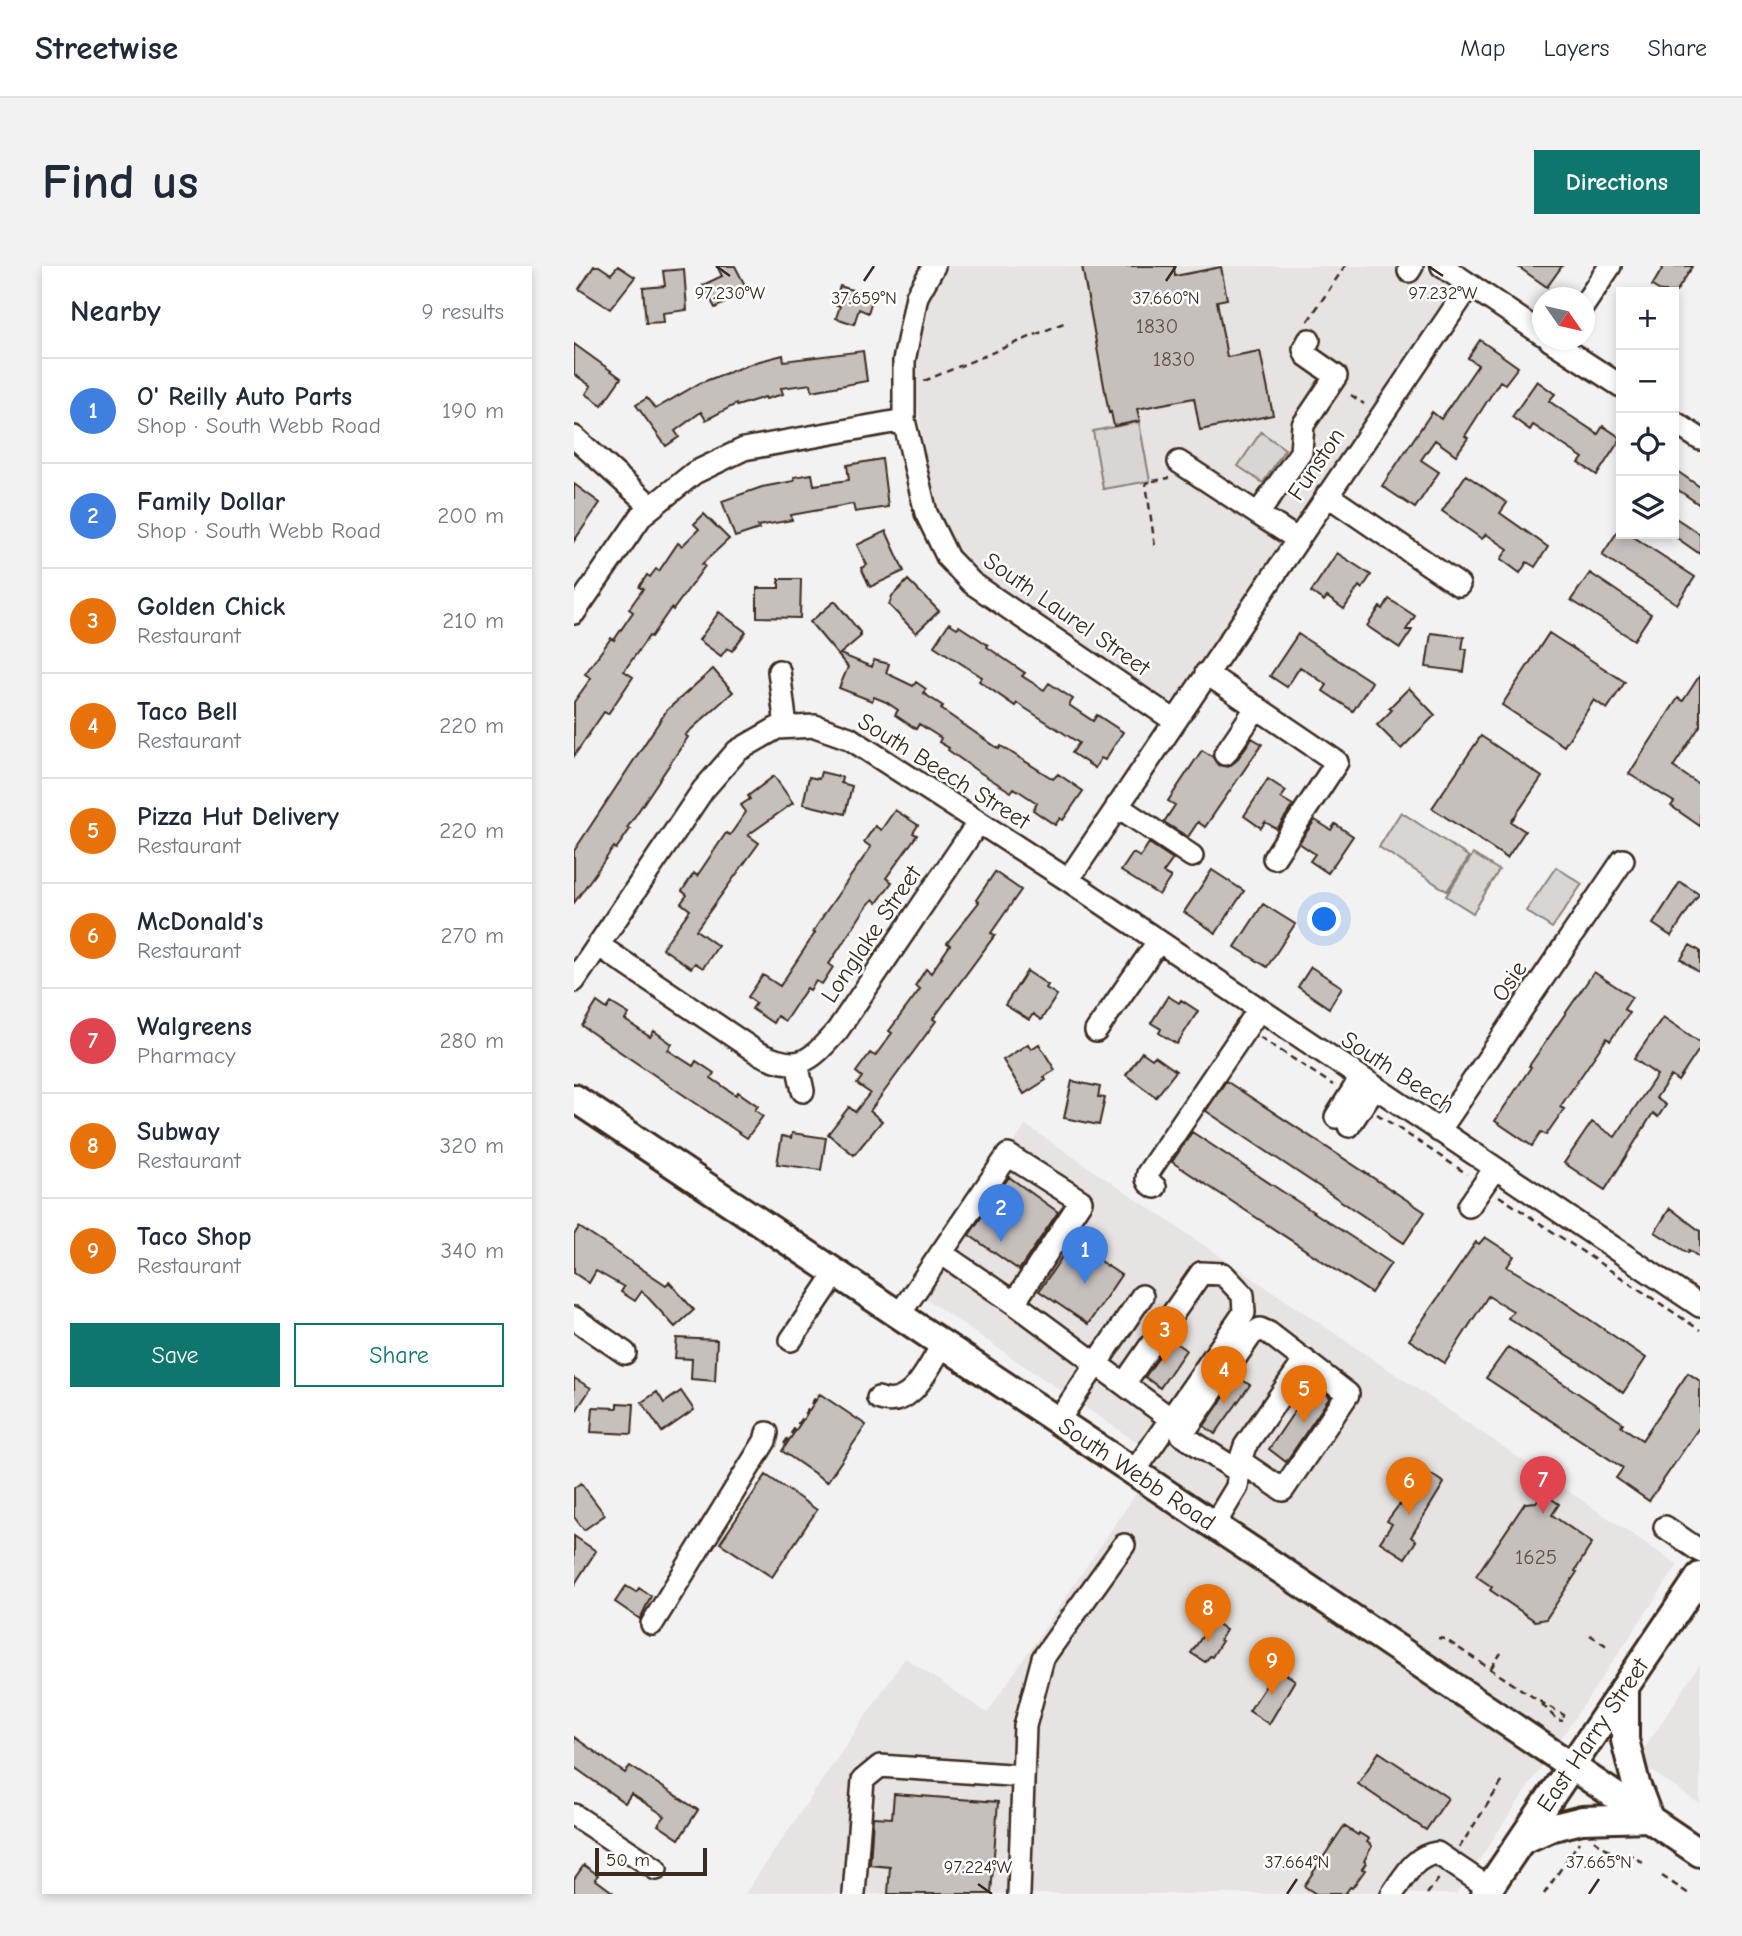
<!DOCTYPE html>
<meta charset="utf-8">
<style>
body{margin:0;font-family:"Comic Neue",sans-serif;background:#f2f2f3;color:#1f2937}
.controls{position:absolute;right:21px;top:21px;display:grid;overflow:hidden;border-radius:0px;box-shadow:0 4px 10px #0003}
.controls button{width:63px;height:63px;display:grid;place-items:center;padding:0;border:0;border-bottom:2px solid #e0e1e3;background:#fff;color:#1f2937;font:35px sans-serif}
.compass{position:absolute;left:958px;top:21px;width:63px;height:63px;border-radius:50%;background:#fff;box-shadow:0 4px 10px #0003;rotate:124deg}
.scale{position:absolute;left:21px;bottom:18px;width:112px;box-sizing:border-box;padding-left:7px;border:4px solid #3b2a1e;border-top:0;font-size:19px;line-height:24px;white-space:nowrap;color:#3b2a1e;-webkit-text-stroke:5px #fff;paint-order:stroke}
.you{position:absolute;left:751px;top:654px;width:24px;height:24px;margin:-18px;border:5px solid #fff;border-radius:50%;background:#1a73e8;box-shadow:0 0 0 10px #1a73e833}
.badge{display:grid;place-items:center;width:46px;height:46px;border-radius:50%;background:#0f766e;color:#fff;font-size:23px;font-weight:700}
.pin{position:absolute;translate:-50% -58px;filter:drop-shadow(0 2px 4px #0008)}
.pin::after{content:'';position:absolute;top:37px;width:24px;height:21px;background:inherit;clip-path:polygon(0 0,100% 0,50% 100%)}
.list{margin:0;padding:0;list-style:none}
h2{display:flex;justify-content:space-between;align-items:center;height:91px;margin:0;padding:0 28px;font-size:30px}
h2 small{font-size:23px;font-weight:400;color:#747a83}
.list li{display:grid;grid-template-columns:46px 1fr auto;gap:21px;align-items:center;box-sizing:border-box;height:105px;padding:0 28px;border-top:2px solid #e0e1e3}
.list b{display:block;font-size:26px;white-space:nowrap}
.list p{margin:0;font-size:23px;white-space:nowrap;color:#747a83}
.list em{font-size:23px;font-style:normal;color:#747a83}
.actions{display:flex;gap:14px;padding:21px 28px}
.actions a{flex:1;padding:16px 0;border:2px solid #0f766e;border-radius:0px;text-align:center;font-size:24px;color:#0f766e}
.actions .main{background:#0f766e;color:#fff}
.icon{flex:none;width:38px;height:38px;fill:none;stroke:currentColor;stroke-width:2;stroke-linecap:round;stroke-linejoin:round}
.map{position:relative;flex:none;width:1126px;height:1628px;overflow:hidden;border-radius:0px}
header{display:flex;align-items:center;gap:42px;box-sizing:border-box;height:98px;padding:0 35px;background:#fff;border-bottom:2px solid #e0e1e3}
header strong{font-size:33px}
nav{display:flex;gap:38px;margin-inline-start:auto;font-size:24px}
.intro{display:flex;align-items:center;justify-content:space-between;box-sizing:border-box;height:168px;padding:0 42px}
h1{margin:0;font-size:49px}
.button{padding:18px 32px;border-radius:0px;background:#0f766e;color:#fff;font-size:24px;font-weight:700}
main{display:flex;gap:42px;padding:0 42px}
aside{flex:1;background:#fff;border-radius:0px;box-shadow:0 4px 10px #0003}
.map>svg:first-child{display:block}
.built{fill:#e6e3e2}
.green{fill:#d8d5d2;stroke:#8a8078;stroke-width:2}
.building{fill:#c6c0bd;stroke:#3b2a1e;stroke-width:2}
.lines{fill:none;stroke-linecap:round;stroke-linejoin:round}
.minor-casing{stroke:#3b2a1e;stroke-width:26}
.major-casing{stroke:#3b2a1e;stroke-width:32}
.path{stroke:#3b2a1e;stroke-width:2.5;stroke-dasharray:7 5;stroke-linecap:butt}
.minor{stroke:#fff;stroke-width:21}
.major{stroke:#fff;stroke-width:26}
.ticks{fill:none;stroke:#3b2a1e;stroke-width:2.5}
.labels{text-anchor:middle;stroke-width:5;stroke-linejoin:round;paint-order:stroke}
.number-label{font-size:21px;fill:#5e5046}
.street-label{font-size:24px;fill:#3b2a1e;stroke:#fff}
.ticks-label{font-size:18px;text-anchor:middle;fill:#3b2a1e;stroke:#fff;stroke-width:5;stroke-linejoin:round;paint-order:stroke}
</style>
<header>
<strong>Streetwise</strong>
<nav><a>Map</a><a>Layers</a><a>Share</a></nav>
</header>
<div class="intro"><h1>Find us</h1><a class="button">Directions</a></div>
<main>
<aside>
<h2>Nearby<small>9 results</small></h2>
<ul class="list">
<li><span class="badge" style="background:#3f7fe0">1</span><div><b>O' Reilly Auto Parts</b><p>Shop · South Webb Road</p></div><em>190 m</em></li>
<li><span class="badge" style="background:#3f7fe0">2</span><div><b>Family Dollar</b><p>Shop · South Webb Road</p></div><em>200 m</em></li>
<li><span class="badge" style="background:#e8710a">3</span><div><b>Golden Chick</b><p>Restaurant</p></div><em>210 m</em></li>
<li><span class="badge" style="background:#e8710a">4</span><div><b>Taco Bell</b><p>Restaurant</p></div><em>220 m</em></li>
<li><span class="badge" style="background:#e8710a">5</span><div><b>Pizza Hut Delivery</b><p>Restaurant</p></div><em>220 m</em></li>
<li><span class="badge" style="background:#e8710a">6</span><div><b>McDonald's</b><p>Restaurant</p></div><em>270 m</em></li>
<li><span class="badge" style="background:#e0444e">7</span><div><b>Walgreens</b><p>Pharmacy</p></div><em>280 m</em></li>
<li><span class="badge" style="background:#e8710a">8</span><div><b>Subway</b><p>Restaurant</p></div><em>320 m</em></li>
<li><span class="badge" style="background:#e8710a">9</span><div><b>Taco Shop</b><p>Restaurant</p></div><em>340 m</em></li>
</ul>
<div class="actions"><a class="main">Save</a><a>Share</a></div>
</aside>
<div class="map">
<svg width="1126" height="1628" viewBox="0 0 1126 1628">
<rect width="100%" height="100%" fill="#f3f2f2"/>
<filter id="ink" filterUnits="userSpaceOnUse"><feTurbulence type="fractalNoise" baseFrequency=".0143" numOctaves="2"/><feDisplacementMap in="SourceGraphic" scale="14" xChannelSelector="R" yChannelSelector="G"/><feConvolveMatrix kernelMatrix="1 2 1 2 8 2 1 2 1" color-interpolation-filters="sRGB"/></filter>
<g filter="url(#ink)">
<path class="built" d="M372 0H846L873 19 877 25 874 35 606 429 598 434 591 435 415 316 394 298 379 280 360 235 340 122V96L343 58 357 24Z
M452 859 1104 1299 882 1628H171L331 1392 413 1447 586 1192 340 1025 341 1020Z
M1126 1398V1538L1062 1495Z"/>
<path class="green" d="M565 156 576 215 529 223 519 165Z
M687 166 711 183 689 217 664 200Z
M827 546 895 591 873 625 805 581Z
M899 588 925 604 899 647 872 630Z
M982 601 1008 618 978 662 952 645Z"/>
<path class="building" d="M20 0H25L37 8 44 0 61 11 36 43 5 23Z
M143 0H161L174 25 141 42 129 19 148 10Z
M508 0H600L601 10 647 1 653 33 643 35 653 91 686 85 699 149 626 164 620 132 563 143 566 155 540 160 537 146 535 147Z
M943 0H988L973 21Z
M1090 0H1119L1102 26H1088L1078 20Z
M110 3 113 44 89 47 90 56 72 57 69 22 91 20 89 5Z
M266 20 299 31 294 47 285 43 280 58 262 52 266 40 260 38Z
M906 74 944 101 931 118 926 115 891 170 894 172 882 189 861 174 847 194 865 206 841 242 808 220 858 146 867 153 904 99 894 92Z
M0 78 47 112 28 139 12 128 17 120 0 108Z
M289 85 293 115 238 125 237 118 207 122 209 128 192 133 191 131 163 140 162 138 132 154 127 146 101 165 105 171 92 180 62 139 73 132 81 143 126 117 182 96 209 89 210 95Z
M963 115 981 128 975 135 992 147 1024 168 1029 160 1047 172 1023 209 1005 197 1009 192 991 180 959 159 956 164 938 151Z
M308 193 314 241 281 246 279 238 217 249 218 254 184 260 185 263 161 271 148 235 188 221 220 215V211L238 208 240 219 275 214 273 199Z
M1100 203 1126 221V239L1100 221Z
M892 209 933 237 926 247 974 281 961 301 953 296 946 307 927 293 934 283 912 268 908 273 868 245Z
M0 218 26 237 0 275Z
M130 248 155 273 128 298 131 300 99 344 97 342 77 371 75 370 50 405 59 411 34 448 30 446 0 490V436L17 412 11 408 37 372 40 374 59 346 55 343 69 323 65 321 73 309 76 311 82 303 85 305 104 277 108 280 125 263 120 258Z
M1100 251 1126 268V288L1100 270Z
M1046 262 1047 268H1055L1121 311 1103 338 1028 289Z
M312 265 330 305 296 321 287 302 293 299 283 279Z
M763 287 797 309 788 323 785 320 770 343 753 331 750 335 737 326Z
M1016 307 1077 348 1060 374 997 334Z
M205 313H227L226 352 183 351V322H205Z
M334 314 365 345 342 367 315 339 318 330Z
M815 333 841 350 832 364H838L826 382 793 360 806 341 809 343Z
M261 335 286 366V371L266 388 298 401 300 394 315 398 312 407 339 420 342 416 352 423 349 427 369 440 367 443 425 483 427 480 479 513 484 508 509 525 489 554 486 552 481 559 459 544 463 537 440 522 437 526 402 504 374 484 375 482 365 476 367 472 345 458 342 463 321 449 324 444 312 436 300 431 298 435 265 422 274 401 236 356Z
M145 346 172 366 158 385 153 382 147 390 125 374Z
M375 357 383 362 385 360 414 379 413 381 451 407 448 410 470 424 475 417 499 433 495 439 519 455 523 449 549 466 531 494 527 492 521 502 498 487 505 477 443 437 441 440 405 415 408 411 360 380Z
M857 367 890 371 888 383H893L890 406 852 401Z
M975 367 1051 416 1033 443 1020 434 990 480 928 439Z
M724 368 798 416 779 445 749 425 753 419 726 401 713 421 696 410Z
M139 403 159 426 111 469 114 471 53 562 56 563 42 583 40 581 0 637V585L93 444Z
M1126 409V460L1099 501 1126 519V560L1097 540 1100 536 1055 508 1104 432 1109 435Z
M835 422 861 449 827 483 803 459 818 444 815 442Z
M907 470 968 511 937 556 951 565 933 592 858 542Z
M678 472 688 478 631 561 624 556 614 571 590 556 601 539 594 535 628 484 639 491 644 499 654 501 662 495Z
M247 506 268 511 267 517 278 520 271 548 229 538 235 511 245 513Z
M200 510 219 537 174 569 185 577 122 664 144 680 129 702 121 697 117 702 88 682 116 644 107 637 113 629 108 625 120 607 123 610 152 567 156 569 172 546 167 539 176 533 174 530Z
M694 513 712 525 707 532 719 539 703 563 691 556 687 562 670 550Z
M321 544 344 559 339 567 343 569 312 612 318 616 303 637 299 633 293 640 255 698 259 701 248 718 242 715 236 724 233 722 211 755 203 750 199 757 178 743 182 737 174 731 189 709 206 720 241 667 239 666 251 647 297 581 290 576 301 560 307 564Z
M741 554 757 564 761 558 779 570 754 607 736 595 741 588 725 577Z
M575 577 599 593 589 607 597 611 585 629 547 605 559 587 566 591Z
M638 604 670 625 642 667 610 646Z
M421 606 447 624 417 667 421 669 359 753 362 755 296 845 308 855 280 889 254 868 275 841 281 846 296 827 283 818 288 811 282 806 296 787 301 790 318 767 315 765 346 723 341 720 352 703 357 707 376 679 373 677 405 636 402 634Z
M1106 616 1125 628 1097 670 1079 658Z
M689 638 721 658 693 701 661 681Z
M1116 679 1126 685V707L1107 693Z
M737 701 768 721 755 742 724 721Z
M453 705 474 719 472 722 483 729 467 754 459 748 455 754 431 739Z
M1020 706 1058 731 1050 743 1055 747 1036 775 1033 772 986 841 990 843 972 869 967 866 958 880 921 855 957 801 955 800Z
M594 730 605 737 607 734 624 745 603 778 585 767 587 763 577 757Z
M23 736 33 743 37 737 55 748 51 754 76 771 80 765 98 778 94 784 119 800 122 795 140 807 137 812 162 829 164 826 184 840 181 844 189 850 173 872 8 760Z
M1089 751 1126 776V782L1104 815 1097 810 1082 832 1092 839 1084 851 1079 847 1031 924 990 897 1018 856 1041 871 1083 809 1060 793Z
M454 778 457 783 465 778 481 804 470 811 472 814 450 828 429 794Z
M568 786 578 793 581 790 602 805 582 831 552 809Z
M498 815 526 821 524 831 531 832 525 859 490 852Z
M652 815 851 946 830 977 632 845Z
M618 866 817 997 797 1027 598 896Z
M218 867 252 872 247 904 203 898 208 870 217 872Z
M435 911 484 946 445 1004 395 969Z
M1096 942 1126 965V992L1115 984 1114 987 1081 966Z
M5 961 92 1019 95 1016 120 1044 101 1061 68 1025 61 1035 47 1026 50 1021 22 1005 15 1017 0 1007V969Z
M911 971 940 990 933 1001 968 1021 1072 1092 1049 1127 1024 1108 934 1052 939 1045 914 1030 871 1097 835 1074 902 976 905 978Z
M498 976 547 1009 514 1058 465 1025Z
M103 1072 143 1074 141 1115 117 1113 118 1093 101 1092Z
M597 1074 612 1084 586 1122 571 1111Z
M934 1081 1049 1157 1047 1160 1068 1174 1114 1107 1126 1115V1160L1075 1235 1042 1212 1049 1202 912 1112Z
M664 1111 676 1119 641 1168 630 1160Z
M0 1112 17 1122 0 1148Z
M739 1118 756 1131 712 1196 695 1183Z
M107 1125 120 1144 88 1166 68 1136 83 1126 90 1137Z
M246 1128 292 1159 253 1216 208 1185Z
M43 1137 60 1138 58 1168 17 1166 19 1141 43 1142Z
M851 1204 870 1217 837 1271 842 1275 831 1292 806 1276 818 1258 813 1255 825 1239 826 1240Z
M192 1209 243 1244 198 1311 146 1277Z
M7 1217 31 1249 10 1264 0 1251V1222Z
M969 1227 985 1238 978 1249 1018 1277 1001 1305 1003 1306 972 1353 961 1355 916 1324 918 1321 902 1310 951 1237 962 1236Z
M0 1270 22 1285 0 1319Z
M52 1320 62 1326 65 1322 77 1330 66 1353 41 1336Z
M639 1355 652 1364 646 1374 648 1375 638 1391 636 1390 631 1396 617 1387Z
M703 1403 721 1414 695 1458 675 1445Z
M0 1471 51 1507 56 1500 124 1544 105 1573 84 1559 91 1550 57 1528 51 1537 0 1501Z
M805 1486 874 1532 852 1564 784 1518Z
M320 1528 424 1536 417 1628H314L316 1601 296 1599 299 1551 318 1552Z
M770 1560 784 1569 785 1567 795 1573 793 1576 798 1580 790 1595 792 1597 788 1603 791 1604 778 1622 776 1621 771 1628H742L730 1620Z
M10 1599 24 1609 21 1613 41 1628H0V1613Z"/>
<g class="lines">
<g class="minor-casing">
<path id="minor" d="M360 0 343 30 330 95V154L352 247 374 292 398 317 601 455
M868 0 968 68
M835 5 838 0
M1010 39 1036 0
M976 74 1047 120
M1100 156 1126 173
M0 171 78 241
M605 196 684 248
M753 229 885 319
M723 273 684 248 727 186 729 159 762 110 732 89 730 83 735 74
M0 347 68 249 120 207 170 183 330 154
M205 405 212 461
M632 407 763 496 700 592
M651 488 683 441
M543 540 618 590
M494 614 896 19
M24 679 184 787C226 807 235 796 263 765L404 557
M0 715 129 524 163 485 203 462 241 460 275 472 494 614 1126 1040
M522 765 584 676
M223 797 229 825
M762 851 786 813
M775 860 800 822
M865 865 1049 594
M581 921 575 917 573 913 574 907 684 745
M895 940 921 902
M367 987 440 1037
M325 1049 434 889 507 935 440 1037 597 1153
M0 1052 51 1087
M217 1074 262 1007
M550 1118 627 1007 649 1008 669 1029 670 1047 560 1206
M304 1132C337 1146 354 1101 369 1078
M484 1155 568 1030
M664 1205 608 1169 677 1069 686 1063 695 1067 774 1128 709 1224 666 1195
M640 1259 663 1221 666 1195 671 1180 731 1094
M1091 1261 1126 1285
M78 1358 191 1175 193 1167
M0 1549 82 1603
M280 1628 289 1514 306 1500 449 1510
M445 1628 451 1460 469 1392 550 1279
M818 1628C831 1610 840 1590 863 1587L915 1622"/>
</g>
<g class="major-casing">
<g id="major">
<path id="s1" d="M0 832 734 1322 1126 1587"/>
<path d="M949 1574 976 1562 1008 1554 1075 1552 1062 1518 1051 1474V1422"/>
<path id="s2" d="M911 1628 1126 1310"/>
</g>
</g>
<path class="path" d="M734 55 771 0
M350 115 492 56
M777 129 790 138
M579 215 595 212
M576 216 572 217 581 281
M686 771 759 819
M803 848 893 908
M925 930 1126 1064
M210 1178 244 1128
M1016 1369 1036 1382
M864 1372 871 1373 965 1435 990 1449 989 1455
M917 1402 927 1387
M968 1438 983 1454 989 1455
M1020 1574 1036 1585 1059 1590 1070 1598
M885 1582 930 1513
M1088 1610 1115 1628
M853 1628 866 1611
M970 1628 1005 1576"/>
<use href="#minor" class="minor"/>
<use href="#major" class="major"/>
</g>
</g>
<path class="ticks" d="M142 0 156 10M854 0 869 10M290 15 300 0M592 15 602 0M404 1618 418 1628M713 1628 723 1613M1015 1628 1025 1613"/>
<g class="labels">
<g class="number-label">
<text x="583" y="67">1830</text>
<text x="600" y="100">1830</text>
<text x="962" y="1298">1625</text>
</g>
<g class="street-label">
<text transform="translate(742 198) rotate(-56)" y="8">Funston</text>
<text transform="translate(493 348) rotate(35)" y="8">South Laurel Street</text>
<text transform="translate(370 505) rotate(32)" y="8">South Beech Street</text>
<text transform="translate(297 668) rotate(-56)" y="8">Longlake Street</text>
<text transform="translate(935 715) rotate(-56)" y="8">Osie</text>
<text transform="translate(824 806) rotate(33)" y="8">South Beech</text>
<text dy="8" stroke="none"><textPath href="#s1" startOffset="677">South Webb Road</textPath></text>
<text dy="8" stroke="none"><textPath href="#s2" startOffset="192">East Harry Street</textPath></text>
</g>
</g>
<g class="ticks-label">
<text x="869" y="33">97.232°W</text>
<text x="156" y="33">97.230°W</text>
<text x="290" y="38">37.659°N</text>
<text x="592" y="38">37.660°N</text>
<text x="723" y="1602">37.664°N</text>
<text x="1025" y="1602">37.665°N</text>
<text x="404" y="1607">97.224°W</text>
</g>
</svg>
<div class="controls">
<button>+</button>
<button>−</button>
<button><svg class="icon" aria-label="locate" viewBox="0 0 24 24"><circle cx="12" cy="12" r="6"/><path d="M12 2v4M12 18v4M2 12h4M18 12h4"/></svg></button>
<button><svg class="icon" aria-label="layers" viewBox="0 0 24 24"><path d="M12 4l9 5-9 5-9-5zM3 14l9 5 9-5"/></svg></button>
</div>
<svg class="compass" viewBox="-18 -18 36 36"><path d="M0-13l5 13h-10z" fill="#e53935"/><path d="M0 13l5-13h-10z" fill="#747a83"/></svg>
<div class="scale">50 m</div>
<div class="you"></div>
<div class="pin badge" style="left:511px;top:1018px;background:#3f7fe0">1</div>
<div class="pin badge" style="left:427px;top:976px;background:#3f7fe0">2</div>
<div class="pin badge" style="left:591px;top:1098px;background:#e8710a">3</div>
<div class="pin badge" style="left:650px;top:1138px;background:#e8710a">4</div>
<div class="pin badge" style="left:730px;top:1157px;background:#e8710a">5</div>
<div class="pin badge" style="left:835px;top:1249px;background:#e8710a">6</div>
<div class="pin badge" style="left:969px;top:1248px;background:#e0444e">7</div>
<div class="pin badge" style="left:634px;top:1376px;background:#e8710a">8</div>
<div class="pin badge" style="left:698px;top:1429px;background:#e8710a">9</div>
</div>
</main>
